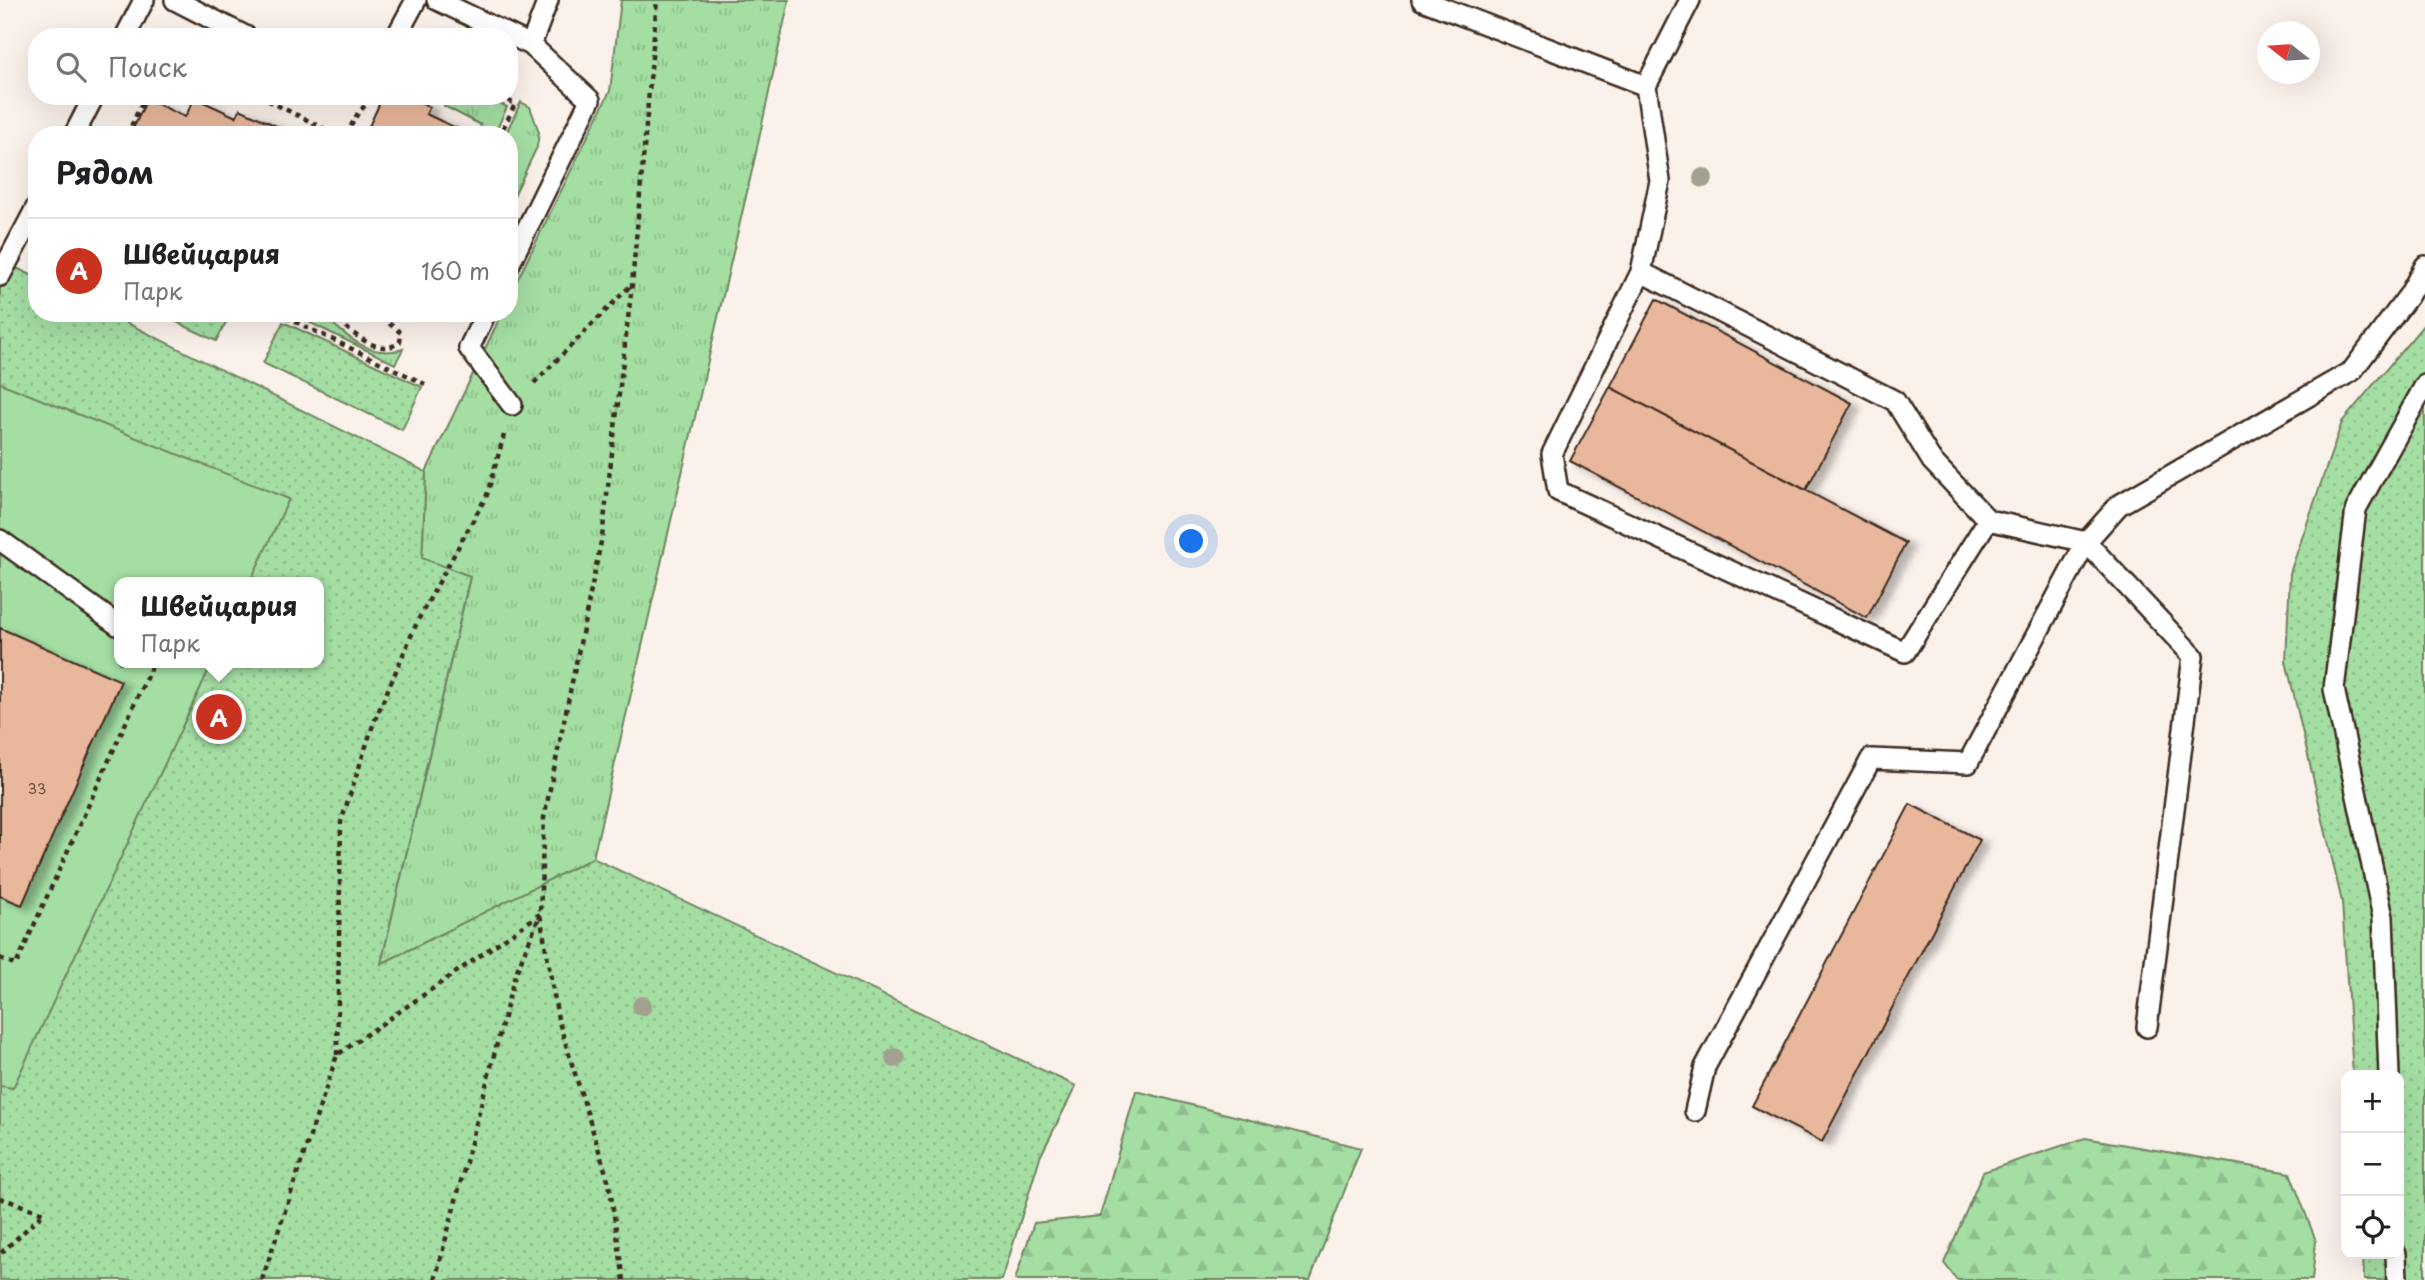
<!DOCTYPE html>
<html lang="ru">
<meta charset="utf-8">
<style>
body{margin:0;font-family:"Playpen Sans",sans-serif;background:#f2f2f2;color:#202124}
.controls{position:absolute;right:21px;bottom:21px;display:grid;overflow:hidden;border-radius:14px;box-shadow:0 7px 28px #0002}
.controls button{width:63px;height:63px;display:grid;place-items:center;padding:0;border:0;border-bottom:2px solid #e0e0e0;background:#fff;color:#202124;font:35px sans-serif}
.compass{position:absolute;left:2257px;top:21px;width:63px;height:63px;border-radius:50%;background:#fff;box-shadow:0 7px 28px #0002;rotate:287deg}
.you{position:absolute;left:1192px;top:542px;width:24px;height:24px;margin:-18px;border:5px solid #fff;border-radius:50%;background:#1a73e8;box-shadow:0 0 0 10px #1a73e833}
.badge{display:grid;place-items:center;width:46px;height:46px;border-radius:50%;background:#c8321e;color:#fff;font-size:23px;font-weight:700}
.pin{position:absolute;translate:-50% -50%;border:4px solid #fff;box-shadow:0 2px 7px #0006}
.popup{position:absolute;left:114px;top:577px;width:210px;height:91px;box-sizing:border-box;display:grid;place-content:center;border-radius:14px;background:#fff;filter:drop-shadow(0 2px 5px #0005);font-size:23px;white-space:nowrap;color:#757577}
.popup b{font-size:26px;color:#202124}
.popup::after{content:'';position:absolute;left:50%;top:100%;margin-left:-14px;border:14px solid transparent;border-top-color:#fff}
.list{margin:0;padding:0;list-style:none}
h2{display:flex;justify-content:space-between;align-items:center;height:91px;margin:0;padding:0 28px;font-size:30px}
h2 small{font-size:23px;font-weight:400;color:#757577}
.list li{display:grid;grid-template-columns:46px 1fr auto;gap:21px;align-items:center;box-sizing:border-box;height:105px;padding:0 28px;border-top:2px solid #e0e0e0}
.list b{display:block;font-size:26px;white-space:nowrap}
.list p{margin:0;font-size:23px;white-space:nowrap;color:#757577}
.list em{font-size:23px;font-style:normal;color:#757577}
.icon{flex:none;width:38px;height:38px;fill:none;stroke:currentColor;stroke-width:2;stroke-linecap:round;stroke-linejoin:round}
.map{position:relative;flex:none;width:2425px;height:1280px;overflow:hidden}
.search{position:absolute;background:#fff;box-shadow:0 7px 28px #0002;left:28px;top:28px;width:490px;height:77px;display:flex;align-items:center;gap:18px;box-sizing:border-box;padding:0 24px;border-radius:28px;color:#757577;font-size:26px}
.panel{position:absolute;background:#fff;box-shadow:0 7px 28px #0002;left:28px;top:126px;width:490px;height:196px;border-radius:28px}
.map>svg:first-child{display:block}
.grass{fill:url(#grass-tufts);stroke:#708460;stroke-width:2}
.forest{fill:url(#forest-firs);stroke:#708460;stroke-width:2}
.park{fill:url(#park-dots);stroke:#708460;stroke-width:2;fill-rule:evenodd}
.pitch{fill:#a4dea3;stroke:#708460;stroke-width:2}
.building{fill:#e9b79b;stroke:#3b2a1e;stroke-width:2;filter:url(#shadow)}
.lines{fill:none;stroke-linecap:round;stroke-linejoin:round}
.lane-casing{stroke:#3b2a1e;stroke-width:24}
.path{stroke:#3b2a1e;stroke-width:4.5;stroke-dasharray:5 5;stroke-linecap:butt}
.lane{stroke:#fff;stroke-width:19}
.tree{fill:#a2a190}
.labels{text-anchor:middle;stroke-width:6;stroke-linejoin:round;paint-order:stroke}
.number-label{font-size:14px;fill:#664d3d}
</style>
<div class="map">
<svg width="2425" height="1280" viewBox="0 0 2425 1280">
<defs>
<pattern id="grass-tufts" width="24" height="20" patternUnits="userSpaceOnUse" patternTransform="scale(1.75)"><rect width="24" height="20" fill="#a4dea3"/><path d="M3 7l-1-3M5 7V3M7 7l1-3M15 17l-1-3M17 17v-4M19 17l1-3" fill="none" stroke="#8ebf8c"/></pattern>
<pattern id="forest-firs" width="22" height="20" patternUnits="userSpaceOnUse" patternTransform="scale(1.75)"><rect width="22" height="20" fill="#a4dea3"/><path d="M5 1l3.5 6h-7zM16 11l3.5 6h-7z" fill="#8ebf8c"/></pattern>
<pattern id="park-dots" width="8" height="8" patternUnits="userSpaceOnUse" patternTransform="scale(1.75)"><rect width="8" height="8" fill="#a4dea3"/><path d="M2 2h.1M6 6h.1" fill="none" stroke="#8ebf8c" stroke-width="1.8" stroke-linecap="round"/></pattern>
<filter id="shadow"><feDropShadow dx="8" dy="4.5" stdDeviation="3.5" flood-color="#0004"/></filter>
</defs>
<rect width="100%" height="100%" fill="#fbf1eb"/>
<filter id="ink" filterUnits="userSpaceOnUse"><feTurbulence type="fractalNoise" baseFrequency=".0143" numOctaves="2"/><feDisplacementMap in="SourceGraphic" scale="14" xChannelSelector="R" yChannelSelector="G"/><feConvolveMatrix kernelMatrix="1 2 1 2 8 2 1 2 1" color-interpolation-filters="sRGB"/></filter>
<g filter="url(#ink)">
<path class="grass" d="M621 0H789L753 166 593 858 381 964 470 577 422 558 426 472 502 313H509V297L610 91Z
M436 96H485L507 107 494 135 478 133 481 125 444 106 446 101Z
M521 102 530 107 539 132 537 147 509 206V135H505Z
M290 313H321C344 334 369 360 403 349L395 364Z"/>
<path class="forest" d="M1136 1091 1361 1148 1310 1280H1015L1034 1223 1100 1216Z
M2085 1138 2290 1173 2316 1241 2312 1280H1957L1944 1263 1983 1172Z"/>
<path class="park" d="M0 260 37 278V313H107L426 472 422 558 470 576 381 964 593 858 1076 1086 1040 1157 1002 1280H0ZM119 582H319V663H119Z
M158 313H231L216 341Z
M283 322 422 387 402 430 263 363Z
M2425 323V1280H2364L2363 1254H2399V1075H2353L2342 902 2286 661 2290 573 2342 422Z"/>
<path class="pitch" d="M0 383 289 499 250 582H119V663H212L13 1088 0 1086Z"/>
<path class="building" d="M383 96H407L430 107 426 114 471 135H365Z
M195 98 236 117 240 109 281 128 278 135H130L147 99 185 117Z
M1656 299 1852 403 1806 490 1610 387Z
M1610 387 1906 543 1867 618 1570 461Z
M0 628 121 681 22 905 0 896Z
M1910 804 1980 840 1822 1142 1752 1106Z"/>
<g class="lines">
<g class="lane-casing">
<path id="lane" d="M175 0 247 37
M437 0 531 45
M1422 0 1646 86
M1690 0 1646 86 1660 181 1641 272 1552 454 1558 491 1905 652 1988 520
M125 37 144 0
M396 37 416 0
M74 135 94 96
M509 265 590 100 531 45 548 0
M1641 272 1895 401 1932 461 1988 520 2086 542 2193 656 2147 1027
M0 276 37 206
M486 313 469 348 512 405
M0 540 119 626
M2389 1075 2383 917 2334 689 2356 509 2425 385
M1695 1111 1705 1067 1871 759 1968 763 2086 542 2119 505 2352 371 2409 295 2425 266
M2396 1254 2397 1280"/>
</g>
<path class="path" d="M259 96 337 135
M499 96 515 104 500 135
M127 135 145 96
M346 135 358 113 374 96
M277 313 425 384
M332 313C346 329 378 359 400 342L401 333 381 317 371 313
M401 313 411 318 414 313
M534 383 631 285
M0 958 16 965 153 663
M337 1055 341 822 374 722 418 620 487 495 504 435
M0 1198 44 1213 0 1254
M262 1280 337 1055 540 914
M435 1280 515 975 540 915
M624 1280 609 1183 558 1019 540 914 544 818 602 537 632 285 657 0"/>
<use href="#lane" class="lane"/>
</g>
<g class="tree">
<circle cx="1703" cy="178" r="10"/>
<circle cx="642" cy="1006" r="10"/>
<circle cx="895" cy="1058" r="10"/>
</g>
</g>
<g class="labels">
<g class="number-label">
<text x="37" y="794">33</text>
</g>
</g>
</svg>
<div class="controls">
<button>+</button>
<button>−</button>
<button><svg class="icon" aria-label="locate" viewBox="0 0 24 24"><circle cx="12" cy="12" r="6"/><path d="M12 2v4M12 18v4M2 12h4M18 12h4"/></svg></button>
</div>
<svg class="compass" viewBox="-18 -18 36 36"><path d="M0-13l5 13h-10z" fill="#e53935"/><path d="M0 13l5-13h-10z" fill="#757577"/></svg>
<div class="you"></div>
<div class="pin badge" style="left:219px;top:717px">A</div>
<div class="popup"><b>Швейцария</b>Парк</div>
<div class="search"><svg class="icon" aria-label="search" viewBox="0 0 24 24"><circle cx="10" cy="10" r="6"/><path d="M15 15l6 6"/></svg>Поиск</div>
<section class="panel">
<h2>Рядом<small></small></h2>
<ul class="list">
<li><span class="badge">A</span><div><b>Швейцария</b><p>Парк</p></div><em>160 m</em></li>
</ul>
</section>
</div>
